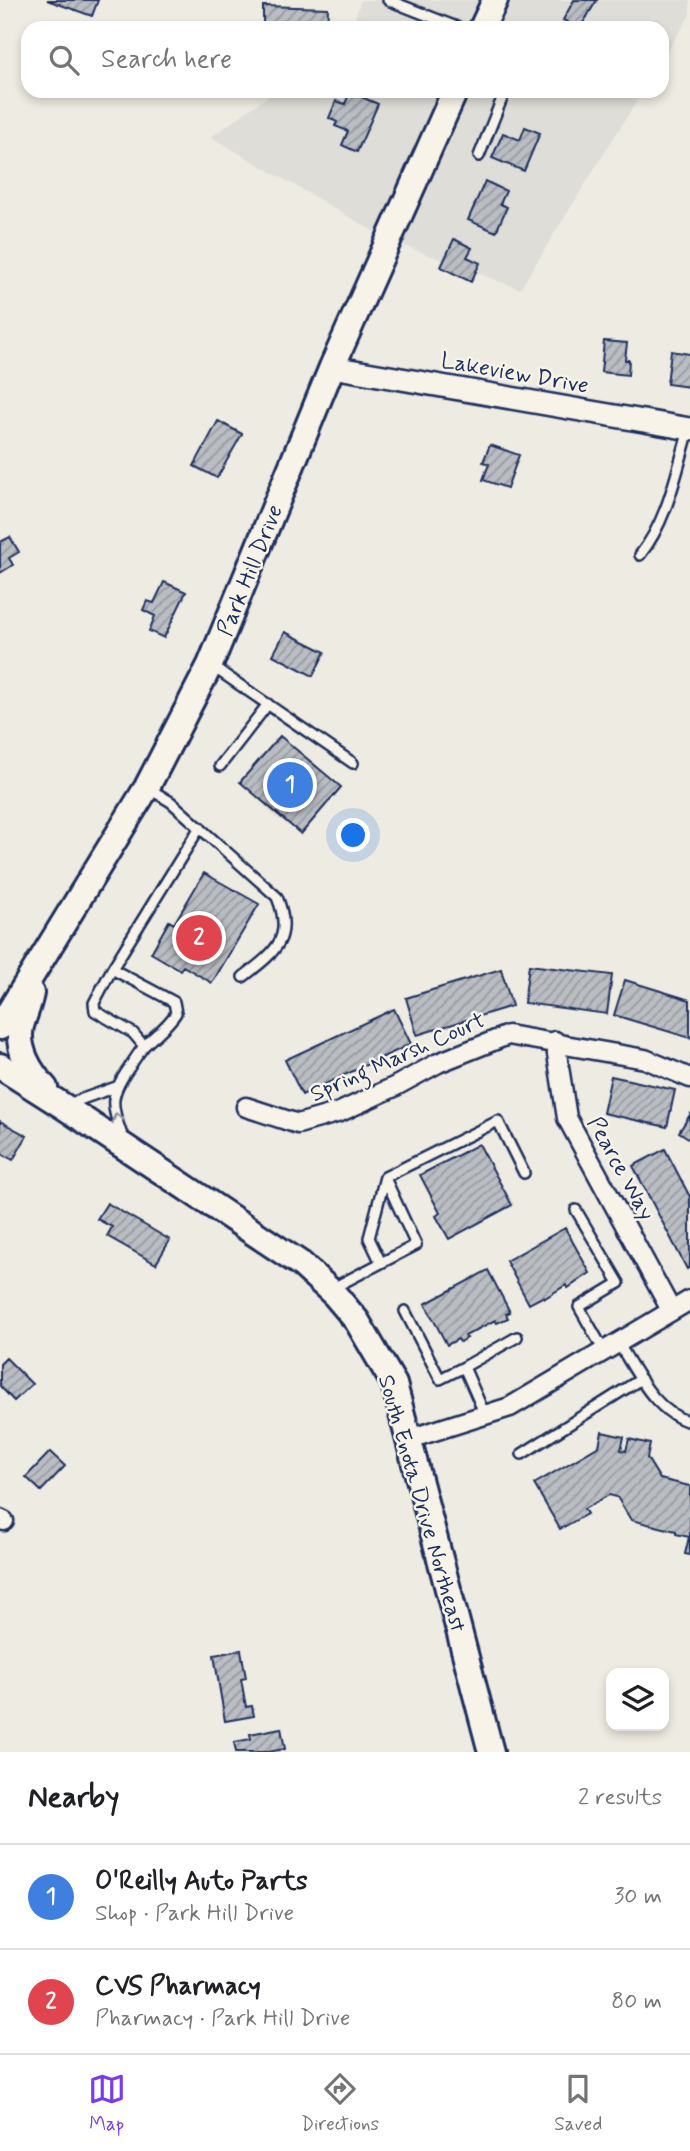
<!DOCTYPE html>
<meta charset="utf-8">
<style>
body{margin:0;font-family:Mynerve,sans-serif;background:#f2f2f2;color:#202124}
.controls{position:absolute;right:21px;bottom:21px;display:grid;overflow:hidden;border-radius:14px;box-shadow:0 4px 10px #0003}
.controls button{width:63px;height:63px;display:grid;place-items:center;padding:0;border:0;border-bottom:2px solid #e0e0e0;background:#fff;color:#202124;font:35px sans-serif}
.you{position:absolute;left:354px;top:836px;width:24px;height:24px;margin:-18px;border:5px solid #fff;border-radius:50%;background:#1a73e8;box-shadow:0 0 0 10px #1a73e833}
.badge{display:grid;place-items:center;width:46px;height:46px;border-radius:50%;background:#7c3aed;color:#fff;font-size:23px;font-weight:700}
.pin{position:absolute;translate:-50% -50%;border:4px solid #fff;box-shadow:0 2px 7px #0006}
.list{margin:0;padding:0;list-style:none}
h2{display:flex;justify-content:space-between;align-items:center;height:91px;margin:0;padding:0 28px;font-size:30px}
h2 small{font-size:23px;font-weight:400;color:#757577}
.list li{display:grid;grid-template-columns:46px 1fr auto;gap:21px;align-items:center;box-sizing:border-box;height:105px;padding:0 28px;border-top:2px solid #e0e0e0}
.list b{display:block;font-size:26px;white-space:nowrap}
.list p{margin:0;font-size:23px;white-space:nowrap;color:#757577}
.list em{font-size:23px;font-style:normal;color:#757577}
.icon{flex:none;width:38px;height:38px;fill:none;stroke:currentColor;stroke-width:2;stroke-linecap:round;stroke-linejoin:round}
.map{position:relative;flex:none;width:690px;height:1752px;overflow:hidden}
.search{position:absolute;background:#fff;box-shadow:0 4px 10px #0003;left:21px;right:21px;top:21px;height:77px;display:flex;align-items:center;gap:18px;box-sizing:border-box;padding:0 24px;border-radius:21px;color:#757577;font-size:26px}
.sheet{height:301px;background:#fff}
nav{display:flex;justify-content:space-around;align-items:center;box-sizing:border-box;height:98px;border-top:2px solid #e0e0e0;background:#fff;font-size:19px;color:#757577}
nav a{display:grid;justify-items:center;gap:4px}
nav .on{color:#7c3aed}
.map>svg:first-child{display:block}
.built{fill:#deddd8}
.building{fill:url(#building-hatch);stroke:#1b2f5e;stroke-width:2}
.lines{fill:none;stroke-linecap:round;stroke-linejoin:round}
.service-casing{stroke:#1b2f5e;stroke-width:14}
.minor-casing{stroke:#1b2f5e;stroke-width:23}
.tertiary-casing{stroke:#1b2f5e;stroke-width:26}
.secondary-casing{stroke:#1b2f5e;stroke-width:30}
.service{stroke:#f7f3e8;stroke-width:9}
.minor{stroke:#f7f3e8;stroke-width:18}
.tertiary{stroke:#f7f3e8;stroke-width:21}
.secondary{stroke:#f7f3e8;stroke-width:24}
.oneway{stroke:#8991a3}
.labels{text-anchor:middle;stroke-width:5;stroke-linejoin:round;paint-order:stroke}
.street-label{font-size:23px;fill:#1b2f5e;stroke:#f7f3e8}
</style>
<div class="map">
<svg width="690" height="1752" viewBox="0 0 690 1752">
<defs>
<pattern id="building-hatch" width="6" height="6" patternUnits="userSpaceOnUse" patternTransform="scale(1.75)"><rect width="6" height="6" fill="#babdc2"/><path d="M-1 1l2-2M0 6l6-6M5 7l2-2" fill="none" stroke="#969aa1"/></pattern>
</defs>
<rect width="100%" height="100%" fill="#eeebe2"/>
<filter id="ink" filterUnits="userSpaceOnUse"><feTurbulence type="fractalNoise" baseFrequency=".0143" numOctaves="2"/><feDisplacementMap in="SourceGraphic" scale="14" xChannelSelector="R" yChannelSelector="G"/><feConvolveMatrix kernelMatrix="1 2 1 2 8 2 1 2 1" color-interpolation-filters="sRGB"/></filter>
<g filter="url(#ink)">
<path class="built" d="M361 0H690V15L662 60V28H351Z
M275 91H643L520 289 389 240 211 137Z"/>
<path class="building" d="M47 0H98L92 16Z
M574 0H597L580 28 563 20Z
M263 6 328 8 327 28H263Z
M350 92 378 104 357 152 342 145 348 131 335 126 337 122 329 118 336 101 345 104Z
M525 127 540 133 524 171 492 158 503 133 520 140Z
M485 181 506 191 500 204 507 207 496 232 468 220Z
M454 239 472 248 467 257 480 263 471 282 441 267Z
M604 341 627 343 625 360H629L628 375 601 372Z
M671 351 690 354V387L667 384Z
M218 421 242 434 217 478 194 466Z
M490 445 519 455 507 488 483 480 489 464 483 462Z
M10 537 19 552 9 558 13 565 0 573V542Z
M164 582 186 592 164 638 149 631 155 616 143 610 147 601 154 603Z
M285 632 325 652 313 676 273 655Z
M280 736 341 787 301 834 240 782Z
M204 873 259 904 212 983 183 966 180 970 151 953 169 921 174 924Z
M529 965 612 975 607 1014 524 1003Z
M501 969 512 1006 417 1035 406 998Z
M625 980 690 1000V1038L614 1015Z
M394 1009 411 1044 302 1095 285 1060Z
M611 1076 675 1090 667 1127 603 1113Z
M690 1115V1139L679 1132Z
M0 1121 27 1136 13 1160 0 1153Z
M479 1144 512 1205 449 1239 436 1216 440 1213 420 1175Z
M665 1149 690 1197V1267L687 1269 633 1166Z
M107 1203 170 1240 156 1264 107 1236 112 1227 97 1219Z
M565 1228 590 1273 568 1288 566 1285 545 1298 544 1296 529 1304 506 1261Z
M488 1270 510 1312 506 1314 508 1318 497 1323 495 1320 465 1336 467 1338 460 1342 458 1339 447 1345 425 1304Z
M6 1358 32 1384 14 1401 0 1386V1364Z
M602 1432 624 1437 621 1450 626 1451 629 1439 650 1444 647 1458 660 1479 690 1486V1555L685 1554 689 1537 676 1534V1531L631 1520 617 1497 609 1495 584 1509 587 1514 560 1529 534 1484 599 1446Z
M50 1452 65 1466 41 1491 26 1477Z
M241 1650 246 1678 241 1679 246 1707 252 1706 254 1716 225 1721 214 1655Z
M281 1728 285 1749 268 1752H236L234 1742 251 1739 250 1734Z"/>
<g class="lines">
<g class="service-casing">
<path id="service" d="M388 0 459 28
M479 156 505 91
M640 555C668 520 676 473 689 430
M212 666 353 763
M220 766 268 704
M148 788 171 802 277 897C294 939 275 952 243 977
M112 969 174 1002 176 1013C168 1026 156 1034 145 1045 139 1052 134 1060 129 1068 107 1099 112 1106 124 1141
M144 1046 133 1033 95 1011 94 1003 112 969 200 827
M68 1104 116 1087
M576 1210 619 1283 579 1307 604 1351
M381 1263 416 1245 385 1178
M331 1289 381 1263 369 1238 385 1177 498 1121 524 1173
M405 1311 440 1379 464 1367
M618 1343C637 1372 654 1412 690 1422
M485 1415 464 1367 517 1337
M522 1454 641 1379"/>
</g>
<g class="minor-casing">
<path id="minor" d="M555 1041 567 1118 671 1310
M246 1107 298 1124 340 1112 394 1087 438 1063 508 1035 645 1059 690 1078
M409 1439 510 1407 690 1300
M0 1519 4 1521"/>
</g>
<g class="tertiary-casing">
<path id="tertiary" d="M332 367 690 429"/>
</g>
<g class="secondary-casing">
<path id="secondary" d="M482 28 495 0
M31 993C29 1005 24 1015 21 1026 16 1049 30 1072 45 1088
M0 1027 147 787 210 665 332 367 455 91
M0 1066 63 1106 301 1264 335 1295 357 1321 394 1384 491 1752"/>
</g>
<use href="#service" class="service"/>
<use href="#minor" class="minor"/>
<use href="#tertiary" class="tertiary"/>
<use href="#secondary" class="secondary"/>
</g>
<defs><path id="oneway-chevron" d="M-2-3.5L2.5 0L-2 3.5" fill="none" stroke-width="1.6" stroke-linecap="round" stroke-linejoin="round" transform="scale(1.75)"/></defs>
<use class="oneway" href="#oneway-chevron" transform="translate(117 1118) rotate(-104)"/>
</g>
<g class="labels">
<g class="street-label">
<text transform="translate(515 372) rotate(10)" y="8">Lakeview Drive</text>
<text transform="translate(249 570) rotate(-68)" y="8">Park Hill Drive</text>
<text transform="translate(397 1056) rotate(-24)" y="8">Spring Marsh Court</text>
<text transform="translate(622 1168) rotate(61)" y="8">Pearce Way</text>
<text transform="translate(423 1503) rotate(74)" y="8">South Enota Drive Northeast</text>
</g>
</g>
</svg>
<div class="controls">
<button><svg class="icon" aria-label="layers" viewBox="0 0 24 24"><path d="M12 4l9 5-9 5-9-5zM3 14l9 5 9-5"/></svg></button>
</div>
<div class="you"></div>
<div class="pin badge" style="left:290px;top:785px;background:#3f7fe0">1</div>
<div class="pin badge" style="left:199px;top:938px;background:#e0444e">2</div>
<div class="search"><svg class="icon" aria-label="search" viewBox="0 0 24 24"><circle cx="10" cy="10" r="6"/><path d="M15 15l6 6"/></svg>Search here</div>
</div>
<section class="sheet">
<h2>Nearby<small>2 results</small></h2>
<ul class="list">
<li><span class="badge" style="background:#3f7fe0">1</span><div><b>O'Reilly Auto Parts</b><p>Shop · Park Hill Drive</p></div><em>30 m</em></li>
<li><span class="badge" style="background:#e0444e">2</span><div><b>CVS Pharmacy</b><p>Pharmacy · Park Hill Drive</p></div><em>80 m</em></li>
</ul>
</section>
<nav>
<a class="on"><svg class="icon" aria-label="map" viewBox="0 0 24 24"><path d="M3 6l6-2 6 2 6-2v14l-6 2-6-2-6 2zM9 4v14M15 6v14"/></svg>Map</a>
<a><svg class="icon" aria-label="directions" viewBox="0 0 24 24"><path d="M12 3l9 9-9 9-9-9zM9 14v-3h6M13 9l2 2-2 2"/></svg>Directions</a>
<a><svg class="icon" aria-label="saved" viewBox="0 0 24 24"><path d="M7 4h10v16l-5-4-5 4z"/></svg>Saved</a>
</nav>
